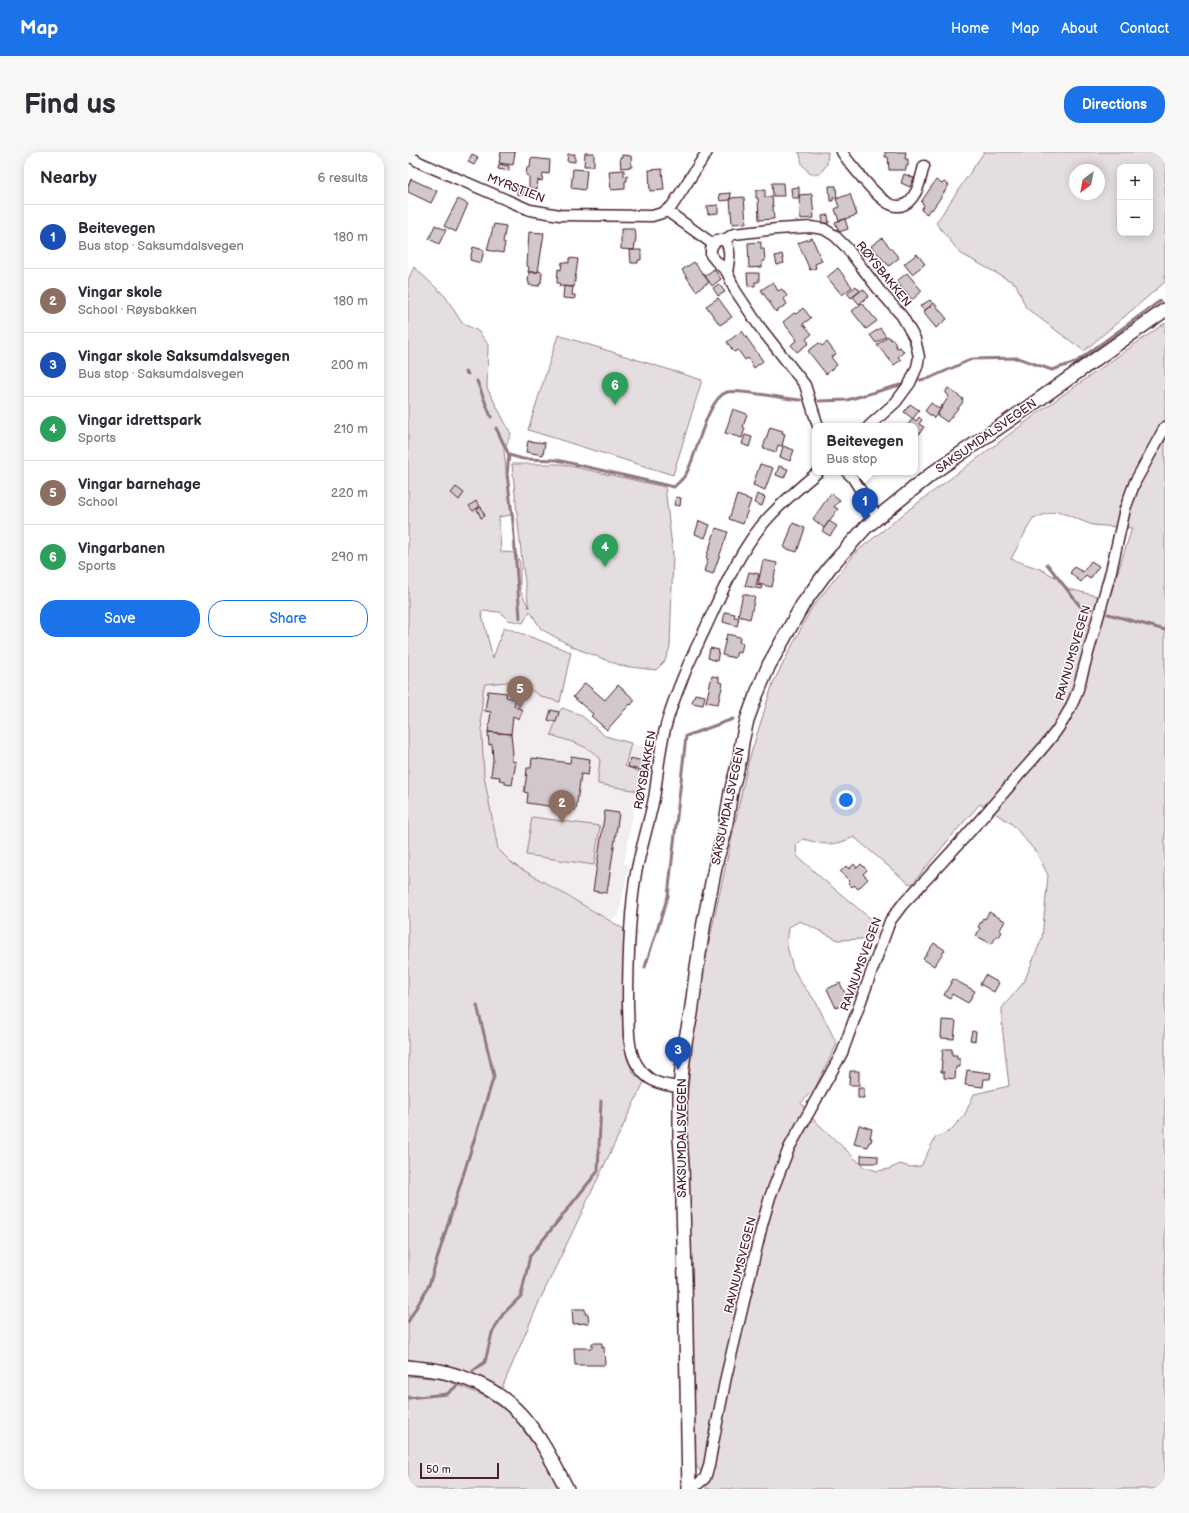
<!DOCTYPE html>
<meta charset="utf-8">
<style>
body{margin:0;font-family:"Balsamiq Sans",sans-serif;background:#f7f7f7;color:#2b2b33}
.controls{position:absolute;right:12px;top:12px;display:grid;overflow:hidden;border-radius:8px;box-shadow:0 2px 10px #0003}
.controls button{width:36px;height:36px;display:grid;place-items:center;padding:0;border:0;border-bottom:1px solid #e1e1e2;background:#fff;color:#2b2b33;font:20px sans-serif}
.compass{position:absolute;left:661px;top:12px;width:36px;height:36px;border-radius:50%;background:#fff;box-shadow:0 2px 10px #0003;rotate:212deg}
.scale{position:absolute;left:12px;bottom:10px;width:79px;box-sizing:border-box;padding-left:4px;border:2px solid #4a1f2b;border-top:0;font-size:11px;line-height:14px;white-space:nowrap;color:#4a1f2b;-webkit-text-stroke:3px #fff;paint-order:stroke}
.you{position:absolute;left:438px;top:648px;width:14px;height:14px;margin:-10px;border:3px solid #fff;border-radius:50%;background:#1a73e8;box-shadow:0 0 0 6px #1a73e833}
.badge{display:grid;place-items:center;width:26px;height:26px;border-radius:50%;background:#1a73e8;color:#fff;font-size:13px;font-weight:700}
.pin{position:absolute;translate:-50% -33px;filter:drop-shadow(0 1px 2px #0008)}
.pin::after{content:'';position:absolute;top:21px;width:14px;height:12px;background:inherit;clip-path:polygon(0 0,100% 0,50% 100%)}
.popup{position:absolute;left:404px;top:271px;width:106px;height:52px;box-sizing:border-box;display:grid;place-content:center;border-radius:8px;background:#fff;filter:drop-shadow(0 1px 3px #0005);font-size:13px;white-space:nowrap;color:#7c7c81}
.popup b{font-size:15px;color:#2b2b33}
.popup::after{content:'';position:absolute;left:50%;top:100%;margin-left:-8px;border:8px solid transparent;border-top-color:#fff}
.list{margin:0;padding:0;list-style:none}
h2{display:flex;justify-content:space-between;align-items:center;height:52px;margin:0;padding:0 16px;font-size:17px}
h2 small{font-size:13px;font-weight:400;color:#7c7c81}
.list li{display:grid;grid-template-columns:26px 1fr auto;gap:12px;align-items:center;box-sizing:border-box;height:64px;padding:0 16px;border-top:1px solid #e1e1e2}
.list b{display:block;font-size:15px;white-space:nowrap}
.list p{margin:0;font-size:13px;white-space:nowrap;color:#7c7c81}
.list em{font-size:13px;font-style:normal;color:#7c7c81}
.actions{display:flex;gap:8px;padding:12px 16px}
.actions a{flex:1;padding:9px 0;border:1px solid #1a73e8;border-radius:16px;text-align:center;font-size:14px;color:#1a73e8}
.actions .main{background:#1a73e8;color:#fff}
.map{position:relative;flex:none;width:757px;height:1337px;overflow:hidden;border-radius:16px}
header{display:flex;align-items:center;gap:24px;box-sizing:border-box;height:56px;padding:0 20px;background:#1a73e8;color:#fff}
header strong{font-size:19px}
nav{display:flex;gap:22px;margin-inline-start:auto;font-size:14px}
.intro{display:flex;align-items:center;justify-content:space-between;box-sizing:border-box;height:96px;padding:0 24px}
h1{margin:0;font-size:28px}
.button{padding:10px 18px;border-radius:16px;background:#1a73e8;color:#fff;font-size:14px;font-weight:700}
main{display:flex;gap:24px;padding:0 24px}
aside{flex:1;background:#fff;border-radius:16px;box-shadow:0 2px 10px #0003}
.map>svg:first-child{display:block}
.built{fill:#f2eeef}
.green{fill:#e5dee0;stroke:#987e86;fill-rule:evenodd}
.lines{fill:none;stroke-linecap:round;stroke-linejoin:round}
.stream{stroke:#91787e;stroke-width:3}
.building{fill:#d2c7cb;stroke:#4a1f2b}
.street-casing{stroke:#4a1f2b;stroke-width:13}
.secondary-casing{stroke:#4a1f2b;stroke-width:16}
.street{stroke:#fff;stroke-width:10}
.secondary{stroke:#fff;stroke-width:13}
.labels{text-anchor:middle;stroke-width:3;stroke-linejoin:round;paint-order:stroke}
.street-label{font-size:12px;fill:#4a1f2b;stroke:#fff}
</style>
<header>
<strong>Map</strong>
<nav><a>Home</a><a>Map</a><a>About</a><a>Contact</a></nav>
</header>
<div class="intro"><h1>Find us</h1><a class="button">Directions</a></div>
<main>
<aside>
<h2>Nearby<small>6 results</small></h2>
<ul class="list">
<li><span class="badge" style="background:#1a4fb4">1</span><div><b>Beitevegen</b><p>Bus stop · Saksumdalsvegen</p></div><em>180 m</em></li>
<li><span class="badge" style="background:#8d6e63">2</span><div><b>Vingar skole</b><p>School · Røysbakken</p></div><em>180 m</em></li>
<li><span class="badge" style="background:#1a4fb4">3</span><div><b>Vingar skole Saksumdalsvegen</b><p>Bus stop · Saksumdalsvegen</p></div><em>200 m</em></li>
<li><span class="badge" style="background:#2e9e5b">4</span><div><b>Vingar idrettspark</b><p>Sports</p></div><em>210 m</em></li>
<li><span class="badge" style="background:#8d6e63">5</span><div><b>Vingar barnehage</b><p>School</p></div><em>220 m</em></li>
<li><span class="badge" style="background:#2e9e5b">6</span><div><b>Vingarbanen</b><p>Sports</p></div><em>290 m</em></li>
</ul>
<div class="actions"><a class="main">Save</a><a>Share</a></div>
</aside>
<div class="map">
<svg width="757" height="1337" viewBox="0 0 757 1337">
<rect width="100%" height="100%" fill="#fff"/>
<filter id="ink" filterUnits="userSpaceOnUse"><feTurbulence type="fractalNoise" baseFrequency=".025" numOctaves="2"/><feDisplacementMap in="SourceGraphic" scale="8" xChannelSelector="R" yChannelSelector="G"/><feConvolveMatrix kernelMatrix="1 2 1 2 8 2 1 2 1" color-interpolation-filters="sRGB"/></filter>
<g filter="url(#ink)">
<path class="built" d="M96 475 163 500 151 559 154 556 173 563 197 584 243 597 247 602 246 617 236 622 232 638 228 646 216 712 221 713 211 763 203 768 105 712 90 697 76 624 73 564 75 538Z"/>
<path class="green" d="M390 0H420L419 12 412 22H402L394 12 392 2Z
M576 0H757V130L676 199 618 156 608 132 552 101 528 71ZM712 15H742V81H712ZM667 18H691V42H667Z
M6 115 37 144 54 171 70 179 80 192 79 236 103 282 96 298 103 363 91 365 93 400 108 401 112 411V438L121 456 114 410 104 312H153L257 335 265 403 262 495 257 509 248 518 214 514 167 496 133 477 122 459 115 471 100 468 92 460 73 459 85 506 96 475 163 500 152 550 134 545 109 529 77 532 75 538 73 564 76 624 90 697 105 712 216 777 215 887 220 909 226 922 236 930 131 1150 94 1236 59 1222 0 1211V128Z
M757 171V1337H298L300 1330 287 1312 285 1296 279 1080 278 964 285 878 298 804 340 611 365 531 403 457 448 400 503 356 638 255ZM650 359 684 373 724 376 701 447 661 437 651 427 632 417 603 407 625 366ZM572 652 604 672 628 700 640 723 634 786 616 830 594 856V873L601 934 566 942 557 962 542 979 527 986 513 1014 502 1015 492 1012 481 1017 469 1019 456 1015 402 964 393 951 407 936 429 892 408 850 394 832 385 816 379 794 381 775 392 769 430 788 454 787 468 782 469 772 417 729 389 704 388 693 395 687C418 693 424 695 446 685L500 731 504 732 547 680Z
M150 183 294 228 265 323 120 278Z
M154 556 173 563 197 584 223 591 217 614 234 621 230 639 190 632V624L192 608C183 593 159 589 143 583L151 560Z
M124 665 192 674 186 713 118 703Z
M0 1224 35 1227 81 1246 104 1263 139 1311 152 1337H0Z"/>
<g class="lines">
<path class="stream" d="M57 220 60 222
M512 228 522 226 564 207 610 206 644 218 668 210 752 149
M69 229 83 265
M411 249 439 248 492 233
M88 276 101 303 115 307 149 308 266 335C270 331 275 327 278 322 289 304 298 247 319 240 331 237 377 247 393 248
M101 303 99 322 105 370 112 466
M639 412 672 454 683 457
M700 462 757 478
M237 815 260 744 278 584 325 567
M0 1170 21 1133 86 924 69 853
M65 1219 77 1210 84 1181 95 1162 113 1144 122 1104 190 1019 193 949
M0 1246 39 1242 50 1233"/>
</g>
<path class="building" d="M93 0H107L105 13 91 11Z
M477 0H498L497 7H500V14H498V18H481L480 5H477Z
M177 1H186V14H176Z
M64 2 70 5 66 13 60 10Z
M160 2H167V10L159 9Z
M214 3 223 4 224 15 213 16 212 5H214Z
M123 6 142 8 141 22 135 21 134 29 130 28 129 37 121 36V24L118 23 119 15 122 16Z
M91 12 101 14V19L90 17Z
M165 17 179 18 177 38 163 36Z
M254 17 256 38 242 39 241 18Z
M216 18V24L219 23V29H217V37L203 38 201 19Z
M496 22 506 26 502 35 493 31Z
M3 27 29 39 23 51 0 40V34Z
M528 28 534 32 536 30 541 33 524 58 522 57 519 62 513 58 516 53 513 50Z
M364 31H375L376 44H365Z
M110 33 116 34 115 43 109 42Z
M421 34H428L429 46H425V49H422Z
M391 35V46H384L383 36Z
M348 38H357V45L364 44 366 67 351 68 350 46H348Z
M323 41 322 48 312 49 311 42Z
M404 42 406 66 392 67 391 43Z
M442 42 449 63 431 69 427 57 431 55 428 47Z
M336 45 338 71 324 72 322 46Z
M50 47 60 52 48 80 36 74Z
M310 53V61L300 62 299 54Z
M420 63 421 71H415L414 64Z
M437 67 440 77 431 80 427 70Z
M86 72 98 74 95 90 97 91 95 101 79 98Z
M27 73 38 78 31 92 21 87Z
M213 77H227L228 85 226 98 213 97Z
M121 80 136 81 130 120H120L121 115 119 114Z
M404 86 414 109 407 112 408 116 402 118 390 91Z
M474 86 491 106 481 114 463 94Z
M353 90V97H356L357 109H354V115L341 116 340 91Z
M65 95 76 98 73 111 62 108Z
M222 98H233V108H230V111H223Z
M374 102 376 111 369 113 367 104Z
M509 102 517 112 504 122 496 112Z
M161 106 170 107 166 135 151 134 152 131H149L150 117 153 118 154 110 161 111Z
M286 110 301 130 288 139 274 118Z
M430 116 444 135 434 143 419 125Z
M306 117 313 127 304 134 297 124Z
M131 119 134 120 133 131H131V134L121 133V130L120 129 121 120H130Z
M339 121H351V130H347V134H340Z
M499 121 514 139 504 148 495 136 494 137 489 129Z
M365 130 370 139 374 137 379 144 376 147 379 152 368 160 353 138Z
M311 132 317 140 310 144 305 136Z
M156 134 165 135 164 143H167V147L155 146Z
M448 134 452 139 443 146 439 141Z
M455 137 461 144 451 152 445 145Z
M310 146 324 165 312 173 298 154Z
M522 148 525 152 516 159 512 154Z
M454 151 469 169 458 177 444 159Z
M526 151 539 167 528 176 515 160Z
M395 156 403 166 395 172 404 182 398 187 401 191 389 200 383 193 389 188 375 170 386 161 388 162Z
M472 176 478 184 468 191 462 183Z
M334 179 355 209 346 216 340 206 337 208 330 198 326 200 319 190Z
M480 184 483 188 485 187 489 196 492 195 496 200 490 205 493 208 486 213 469 193Z
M419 190 428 202 423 205 429 213 418 222 400 199 411 191 414 194Z
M540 236 555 247 554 249 555 250 539 270 529 263 541 244 538 241V239Z
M523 251 531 257 534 253 535 254 526 266 517 259Z
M502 252 511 258 505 267 496 260Z
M325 257 339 262 335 275 337 276 334 286 317 281Z
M511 265 514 268 511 272 516 275 507 288V274H499L505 266 508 269Z
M362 275 375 279 374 281 377 282 374 294 370 293 368 300 355 296Z
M337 283 344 285 341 295 334 292Z
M120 289 137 291 135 303 118 300Z
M375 294 386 298 382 309 372 305Z
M352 312 365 316 357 338 345 333Z
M371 314 380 317 376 326 368 323Z
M48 335 56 341 51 348 43 341Z
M423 341 432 348 426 355 430 357 416 376 405 367Z
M349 342 357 345 354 354 346 351Z
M329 343 343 348 335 372 321 367Z
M268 345 273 346 272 354 266 353Z
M68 349 72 354 65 359 61 354Z
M73 355 77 364 73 366 69 357Z
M291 369 302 373 297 386 287 382Z
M421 369 429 374 422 384 414 379Z
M385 371 397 376 389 400 376 396Z
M308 376 320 380 305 422 296 419 300 407 298 406Z
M355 408 369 411 364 435 350 432Z
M683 409 691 414 682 427 678 424 673 430 664 423V422L662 421 666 415 675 420Z
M341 420 351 422 348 433 354 434 353 437 337 434Z
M335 442 347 445 342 467 330 464Z
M317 460 327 462 326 465 331 466 329 474 315 470Z
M319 482 332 485 331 490 335 491 333 501 329 500 327 506 314 503Z
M302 496 311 498 309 509 300 506Z
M304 524 311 525V530L315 531 310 552 298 550Z
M177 531 197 548 210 533 227 548 223 553 222 552 199 578 183 564 185 562 165 545Z
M80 539 99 541 98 545 108 547 106 554 115 558 111 567 105 564 103 582 80 580 83 560 77 559Z
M287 542 297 544 295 553 284 551Z
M143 558 151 560 148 570 140 568Z
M80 580 103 582 105 602H104V609L108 610 104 633 97 632V629L91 628 92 625 83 624 85 608 84 592 81 593Z
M163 604 182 607 180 623 173 622 168 658 119 651 120 641 116 640 118 628 119 616H123L124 606 162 611Z
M222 606 239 610 236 619 220 615Z
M197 659 211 661 199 741 185 739Z
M446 712 449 716 453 712 459 718 455 722 460 727 450 737 446 733 444 735 440 731 442 729 432 720 438 714 441 717Z
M581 760 597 769 592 778 594 780 591 785 589 783 584 792 568 784 572 776 570 775 575 766 577 767Z
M526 791 537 798 526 814 515 807Z
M577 823 591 831 586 840 572 832Z
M545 827 567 839 560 851 544 842 542 846 536 843Z
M432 831 441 850 428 856 419 837Z
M446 834 451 836 449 844 444 843Z
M534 868 548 869 546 887 533 886Z
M564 879 568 880 567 889 562 888Z
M535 897H544V903H549V907H552V915H548L547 927 536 926V920H533Z
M559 918 583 921 582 927H576L575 935 557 933Z
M442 919H451V933H441Z
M450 936H456V946H450Z
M451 973 464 977 462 986H464L463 990H461L460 995 446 992Z
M453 1003 470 1004V1011H453Z
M164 1157H177V1162H180L181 1171 165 1172Z
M184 1191H194V1196L196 1195 197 1213H167L166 1196H184Z"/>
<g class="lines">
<g class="street-casing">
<path id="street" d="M434 0C440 10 448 18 455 27 467 41 490 70 506 43 512 35 513 23 516 14
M1 4 13 11 122 58 152 63 244 64 254 61 264 54 299 0
M259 59 305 92
M316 88 326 82 369 77 403 75 416 77 427 84 439 96 471 138 494 164 507 187 511 205 509 215 502 231 488 250 461 274
M319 120C321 109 324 96 316 88H310L305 92 303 97V103L307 108 319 120 327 138 351 174 397 233 410 274
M439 320 445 326 469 365
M272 935C252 933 239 930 228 911 219 895 221 871 220 853 220 809 221 764 228 721 233 696 241 671 246 646 250 623 251 600 257 577 262 557 270 537 278 518 284 504 291 490 297 477 315 438 332 396 361 365 376 349 393 334 410 320
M284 1337 297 1326 301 1314 305 1291 318 1225 354 1073 362 1045 381 996 434 901 482 769 494 753C534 711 573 668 610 624 634 597 659 572 670 537L703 419 717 357 727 330 757 275"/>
</g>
<g class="secondary-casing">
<path id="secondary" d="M0 1215C12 1217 25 1217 36 1220 107 1237 128 1277 159 1337
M281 1337 277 1127 274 1013 272 986V935L277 891 283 862 289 815 296 770 309 706 316 683 323 640 332 606 334 590 339 568 347 546 361 513 395 452 422 415 458 375 526 320 619 256 757 158"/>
</g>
<use href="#street" class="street"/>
<use href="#secondary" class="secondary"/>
</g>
</g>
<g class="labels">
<g class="street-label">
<text transform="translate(108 36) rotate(21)" y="4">MYRSTIEN</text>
<text transform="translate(476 122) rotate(51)" y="4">RØYSBAKKEN</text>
<text transform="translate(578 284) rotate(-35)" y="4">SAKSUMDALSVEGEN</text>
<text transform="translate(665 501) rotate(-74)" y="4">RAVNUMSVEGEN</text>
<text transform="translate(237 618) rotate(-80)" y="4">RØYSBAKKEN</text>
<text transform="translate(320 654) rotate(-78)" y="4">SAKSUMDALSVEGEN</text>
<text transform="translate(453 812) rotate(-70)" y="4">RAVNUMSVEGEN</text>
<text transform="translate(274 986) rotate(-90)" y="4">SAKSUMDALSVEGEN</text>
<text transform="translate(332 1113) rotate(-76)" y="4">RAVNUMSVEGEN</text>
</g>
</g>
</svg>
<div class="controls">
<button>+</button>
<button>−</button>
</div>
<svg class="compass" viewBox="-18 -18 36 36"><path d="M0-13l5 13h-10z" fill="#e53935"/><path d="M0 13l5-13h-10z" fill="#7c7c81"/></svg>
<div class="scale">50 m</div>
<div class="you"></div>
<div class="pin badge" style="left:457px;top:369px;background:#1a4fb4">1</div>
<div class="popup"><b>Beitevegen</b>Bus stop</div>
<div class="pin badge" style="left:154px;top:671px;background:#8d6e63">2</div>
<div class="pin badge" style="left:270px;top:918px;background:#1a4fb4">3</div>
<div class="pin badge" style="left:197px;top:415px;background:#2e9e5b">4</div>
<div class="pin badge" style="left:112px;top:557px;background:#8d6e63">5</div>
<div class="pin badge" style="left:207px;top:253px;background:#2e9e5b">6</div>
</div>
</main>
